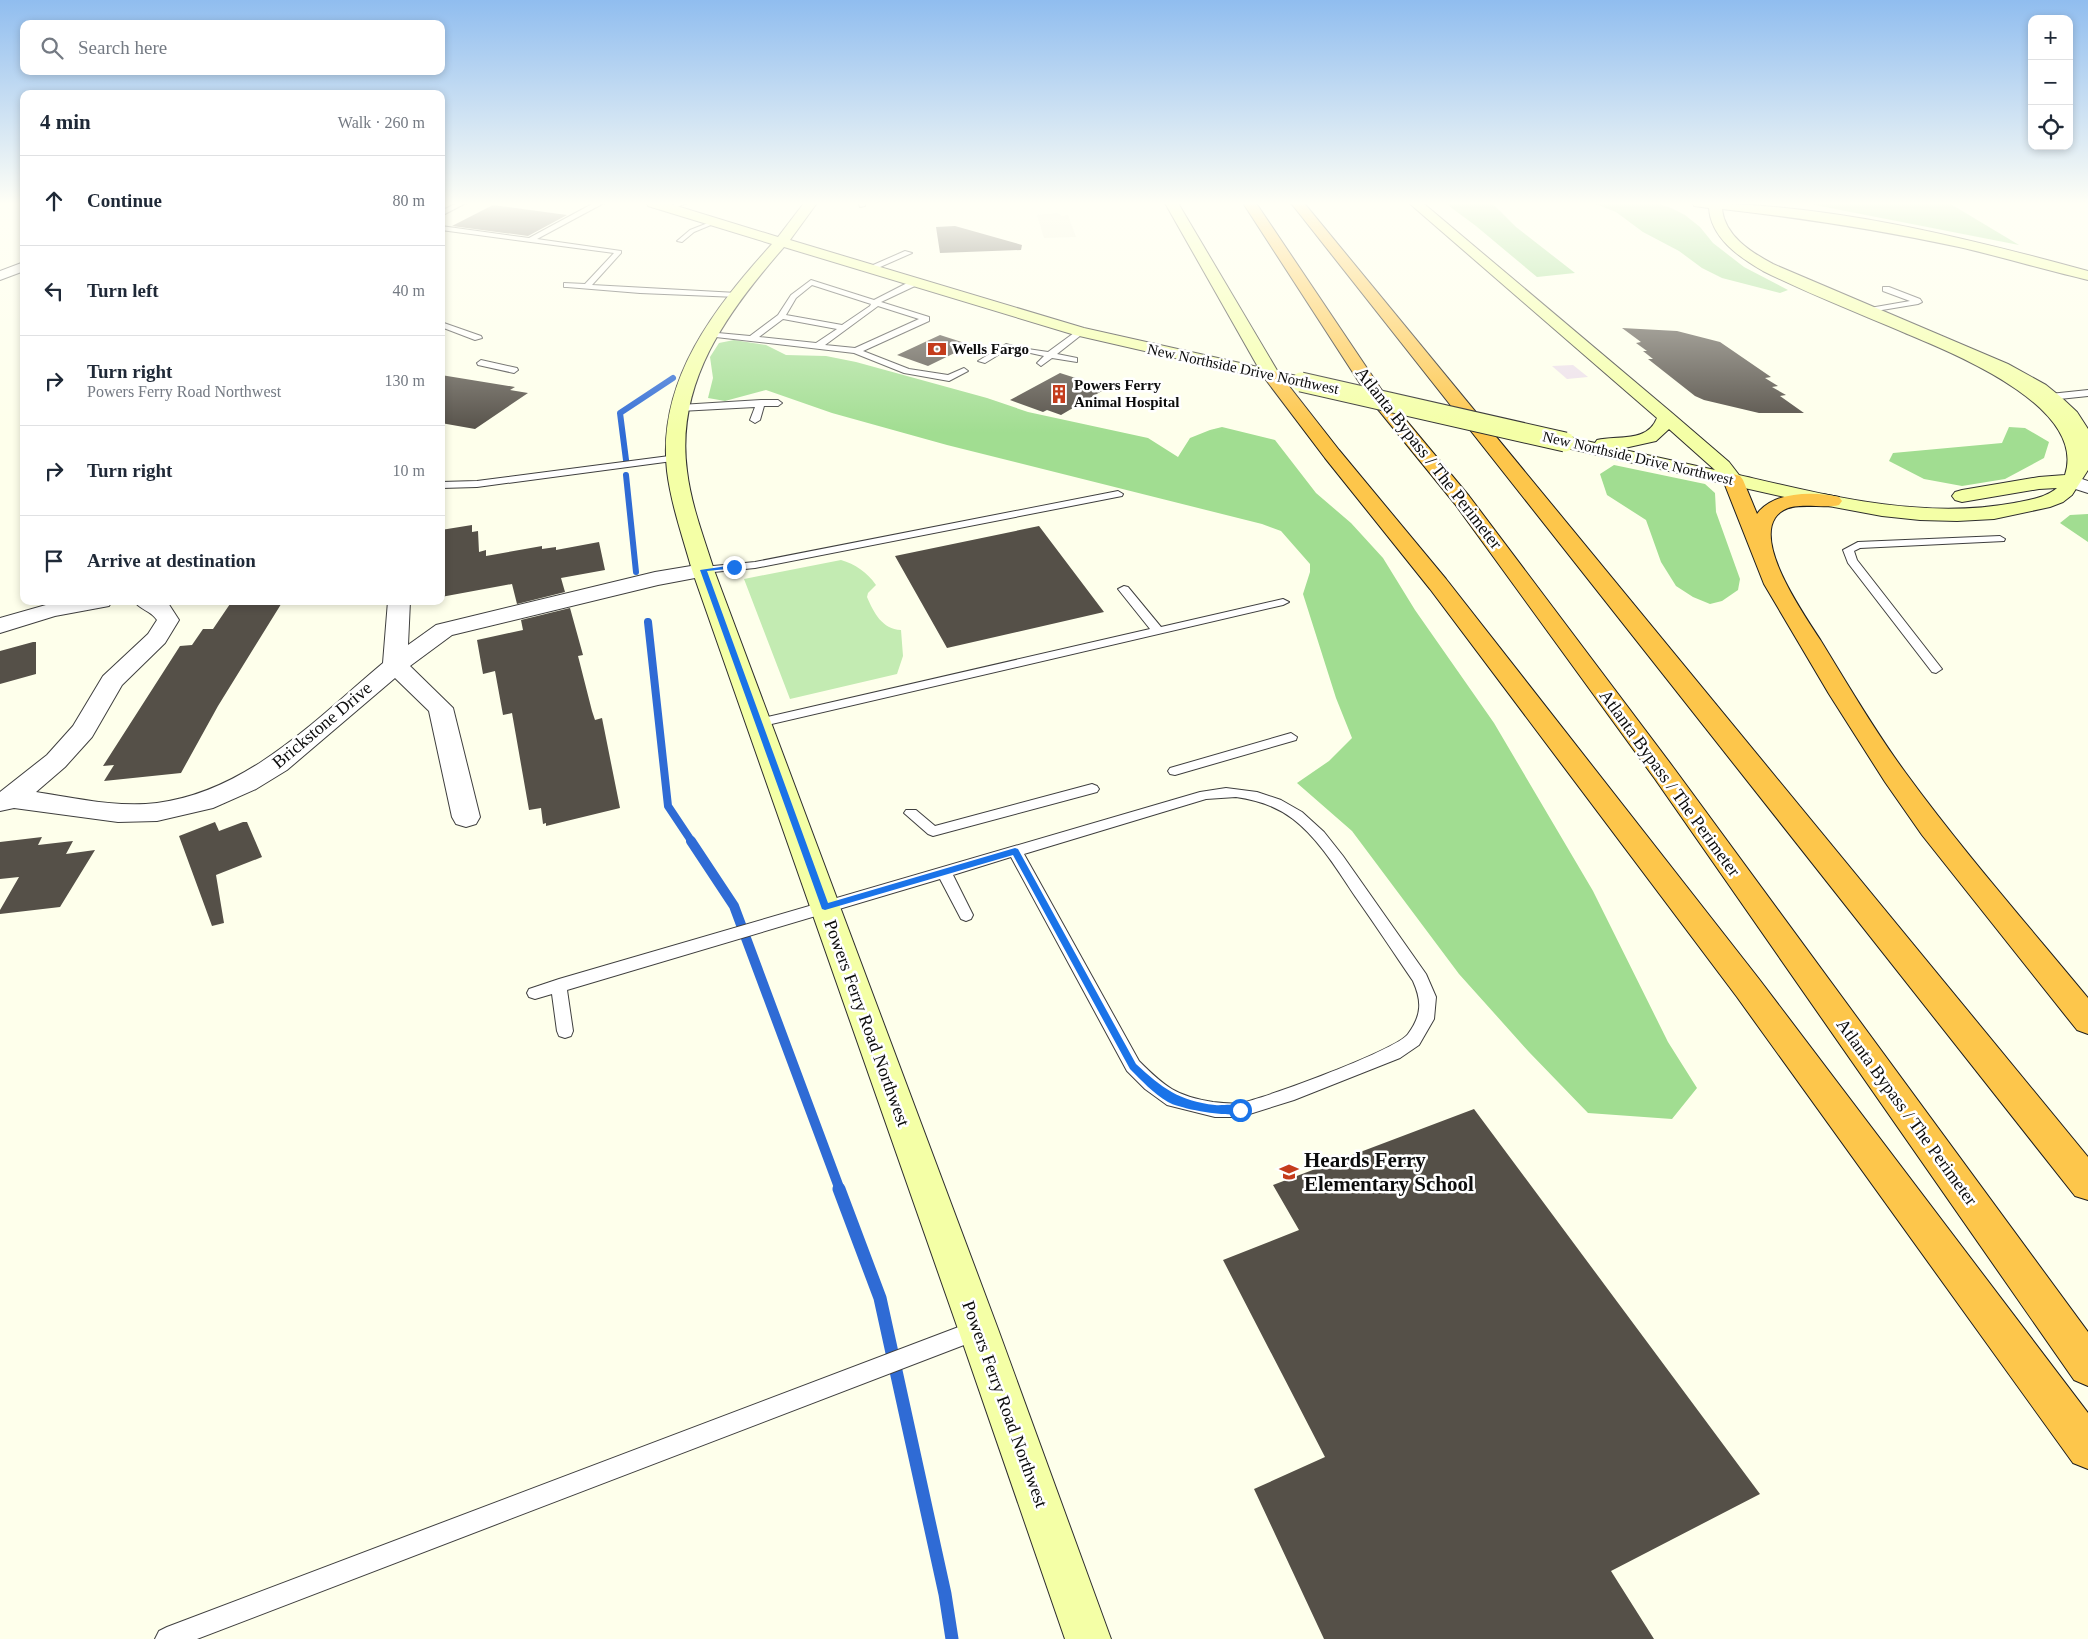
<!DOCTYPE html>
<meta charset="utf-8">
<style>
body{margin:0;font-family:Georgia,serif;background:#f2f2f3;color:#1f2937}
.controls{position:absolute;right:15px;top:15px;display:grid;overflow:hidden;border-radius:10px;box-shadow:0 2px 8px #0003}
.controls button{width:45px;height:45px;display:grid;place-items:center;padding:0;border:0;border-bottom:1px solid #e0e1e3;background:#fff;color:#1f2937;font:25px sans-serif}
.stop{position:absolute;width:15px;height:15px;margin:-11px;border:4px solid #1a73e8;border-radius:50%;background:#fff}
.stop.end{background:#1a73e8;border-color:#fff;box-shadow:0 1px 5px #0008}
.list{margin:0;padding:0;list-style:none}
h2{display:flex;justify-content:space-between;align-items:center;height:65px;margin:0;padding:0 20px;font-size:21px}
h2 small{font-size:16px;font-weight:400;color:#747a83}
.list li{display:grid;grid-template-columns:32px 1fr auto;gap:15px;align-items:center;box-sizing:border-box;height:90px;padding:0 20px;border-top:1px solid #e0e1e3}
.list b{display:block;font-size:19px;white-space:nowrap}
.list p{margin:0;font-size:16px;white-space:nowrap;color:#747a83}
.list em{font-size:16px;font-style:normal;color:#747a83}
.icon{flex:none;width:28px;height:28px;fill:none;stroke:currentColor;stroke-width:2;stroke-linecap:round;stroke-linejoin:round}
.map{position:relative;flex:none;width:2088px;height:1639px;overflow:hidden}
.search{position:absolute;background:#fff;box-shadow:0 2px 8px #0003;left:20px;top:20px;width:425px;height:55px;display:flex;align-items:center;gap:12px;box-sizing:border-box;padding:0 18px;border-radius:10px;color:#747a83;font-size:19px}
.panel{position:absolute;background:#fff;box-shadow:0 2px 8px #0003;left:20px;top:90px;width:425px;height:515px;border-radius:10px}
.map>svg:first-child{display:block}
.industrial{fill:#ecdfea}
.green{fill:#c3ebb2}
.forest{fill:#a1dd91}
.plaza{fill:#efeeda}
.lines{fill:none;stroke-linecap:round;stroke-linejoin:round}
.stream-far3{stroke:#2f6bd5;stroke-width:6}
.stream-far2{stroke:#2f6bd5;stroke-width:8}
.stream-far1{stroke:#2f6bd5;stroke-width:10}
.stream{stroke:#2f6bd5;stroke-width:13}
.building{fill:#555048}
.lane-casing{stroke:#3f3f3f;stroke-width:2}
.street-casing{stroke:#3f3f3f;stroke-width:2}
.secondary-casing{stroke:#2e2e2e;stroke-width:2}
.highway-casing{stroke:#1d1d1d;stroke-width:2}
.lane{fill:#fff;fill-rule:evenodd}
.street{fill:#fff;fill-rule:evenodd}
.secondary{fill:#f4ffa6;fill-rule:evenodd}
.highway{fill:#fdc64b;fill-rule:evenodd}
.secondary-bridge-casing{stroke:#2e2e2e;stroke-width:21;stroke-linecap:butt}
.secondary-bridge{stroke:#f4ffa6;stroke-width:19}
.route{fill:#1a73e8}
.labels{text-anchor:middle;stroke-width:5;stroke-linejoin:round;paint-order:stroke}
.far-poi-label{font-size:15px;font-weight:bold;fill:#0c0c0c;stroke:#fff;text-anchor:start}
.far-street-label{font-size:15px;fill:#0c0c0c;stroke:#fff}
.street-label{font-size:18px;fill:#0c0c0c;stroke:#fff}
.near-poi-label{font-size:21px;font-weight:bold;fill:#0c0c0c;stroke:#fff;text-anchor:start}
</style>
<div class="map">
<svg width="2088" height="1639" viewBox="0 0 2088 1639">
<rect width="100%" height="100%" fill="#feffeb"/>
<path class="industrial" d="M1573 365 1588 377 1567 379 1552 366Z"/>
<path class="green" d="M841 560C855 564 867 572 876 585L868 593 867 597C874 613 882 629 901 630L903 656 897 674 790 699 744 579Z"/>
<path class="forest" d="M1445 203H1492L1516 227 1575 273 1537 277 1476 226Z
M1593 203H1655L1669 207 1685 215 1700 227 1713 243 1744 267 1788 290 1780 293 1722 278 1702 268 1679 251 1643 232 1616 212Z
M1809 203H1949L2019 245 1815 205Z
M734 340 766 345 786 355 826 356 856 362 987 398 1028 412 1148 438 1178 457 1190 438 1210 430 1222 427 1275 440 1316 493 1351 523 1383 558 1415 610 1494 723 1593 891 1668 1042 1697 1088 1672 1119 1588 1113 1529 1052 1459 974 1352 831 1297 783 1329 761 1352 738 1336 698 1303 594 1310 572V564L1281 531 1262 524 947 445 832 413 766 390 725 401 708 398 713 378 710 357 719 343Z
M2009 427 2025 428 2049 442 2044 458 2005 479 1962 486 1924 479 1889 461 1893 453 2002 443Z
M1614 465 1705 484 1715 493 1716 512 1740 579 1738 590 1722 601 1710 604 1693 597 1676 586 1661 562 1646 520 1607 495 1600 474Z
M2088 514V542L2060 523 2070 515Z"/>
<path class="plaza" d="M1058 213 1062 216 1068 215 1076 237 1044 238 1037 215Z"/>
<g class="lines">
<path class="stream-far3" d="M626 460 620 413 673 378
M626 475 636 572"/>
<path class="stream-far2" d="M648 622 668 806 692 842"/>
<path class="stream-far1" d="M691 841 734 906 840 1190"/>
<path class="stream" d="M839 1189 880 1298 945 1594 952 1639"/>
</g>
<path class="building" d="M493 205 567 215 528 236 452 226Z
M955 226 1022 245 1021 250 940 253 936 227Z
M1622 328 1677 331 1720 342 1771 377 1765 378 1778 386 1772 387 1786 395 1780 396 1804 413H1759L1704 400 1695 396 1648 359H1653L1643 351H1647L1636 343 1641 342Z
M940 335 971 345 928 366 897 355Z
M1060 373 1107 388 1061 415 1047 410 1043 412 1010 400Z
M441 375 515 387 510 390 528 393 475 429 441 423Z
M472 525V532L478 531 479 552 486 550V556L542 546V549L556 547V550L599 542 605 570 561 578 565 592 517 604 512 584 441 597V530Z
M1039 526 1104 612 947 648 895 556Z
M232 601H283L218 706 181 773 104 781 114 765 103 766 180 646 192 645 203 629H213Z
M570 608 583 655 578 656 592 711 595 720 602 718 620 808 546 826V823L543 824 541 808 529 810 512 713 503 715 495 671 483 674 477 640 523 630 521 620Z
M33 642H36V674L0 684V651Z
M215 822 219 831 243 822H247L262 857 216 875 224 923 212 926 179 836Z
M42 837 38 845 73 841 66 854 95 850 60 907 0 914V910L19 877 0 879V842Z
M1474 1109 1760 1494 1611 1571 1654 1639H1324L1254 1489 1325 1457 1223 1260 1299 1230 1273 1185Z"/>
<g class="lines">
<g class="lane-casing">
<path id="lane" d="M457 203H466L441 216V211Z
M594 203H604L537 239 621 251V253L592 285 737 293 741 295 737 297 640 293 567 287H564V283L585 284 614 253 441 230V226L529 238Z
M677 203H687L669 210 666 208Z
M859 203H865V206L860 207Z
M713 221 718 222 694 232 682 242 677 241 690 230Z
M905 251 912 253 871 271 864 269Z
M811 280 874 300 911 281H917V285L881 302 929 317V321L863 351 909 369 948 375 964 368 968 371 949 381 904 373 854 353 707 336 703 334 707 332 750 336 778 315 791 295ZM812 285 871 304 870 306 842 325 786 315 796 298ZM878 306 919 319 855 348 825 345ZM783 319 837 329 816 343 759 337Z
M1883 287H1889L1920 299 1922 302 1918 304 1864 313V309L1910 301 1883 291Z
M441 322 481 336 482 338 475 340 441 327Z
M1078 330 1085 332 1057 354 1077 358V362L1052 358 1041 366 1037 363 1044 356 1017 350 1021 348 1048 352Z
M1006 344 1013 346 985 363 978 361Z
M481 360 517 368 518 370 514 373 478 365 477 363Z
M2088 390V396L2050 400 2046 397 2050 394Z
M761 400H778L782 403 778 406H764L760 420 755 423 750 420 755 407 680 411 676 408 680 405Z
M677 455 682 458 680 460 477 487 441 488V482L477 481Z
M1118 491 1123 494 1122 496 755 568 703 573 698 570 703 567 755 562Z
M2000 536 2005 539 2004 541 1860 548 1854 551 1857 560 1942 669 1936 673 1932 672 1848 563 1843 550 1858 542Z
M1124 586 1128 587 1161 627 1283 599 1289 602 1283 605 759 727 753 723 759 719 1150 629 1118 589Z
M1291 733 1297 737 1296 740 1175 775 1170 774 1168 771 1170 768Z
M1092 784 1097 786 1099 789 1097 792 933 836 928 834 904 813 906 810H916L935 826Z
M1226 788 1257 792 1281 800 1302 812 1324 832 1343 856 1426 974 1436 997 1434 1019 1419 1045 1400 1058 1294 1100 1240 1117H1215L1167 1105 1145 1089 1127 1071 1011 857 953 875 973 915 971 919 966 921 961 919 940 879 567 990 573 1031 571 1036 565 1038 559 1036 557 1031 552 994 535 999 529 997 527 993 529 989 559 979 1200 792ZM1236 797C1257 800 1276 806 1293 819 1320 840 1338 871 1357 899 1376 926 1394 953 1413 981 1422 1001 1422 1015 1408 1034 1396 1050 1264 1099 1240 1103 1232 1104 1221 1103 1213 1102 1176 1096 1165 1087 1139 1061L1024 854 1206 799Z
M977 1320 984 1323 987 1330 984 1337 977 1340 197 1639H155L159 1631 167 1627Z"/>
</g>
<g class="street-casing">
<path id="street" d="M24 262V271L0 280V271Z
M2070 475 2088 481V493L2063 485 2060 481 2063 477Z
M703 564 711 565 714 570 711 575 658 585 452 635 410 666 453 708 480 817 476 824 466 827 456 824 452 817 429 711 395 678 287 770 256 789 213 808 157 821 118 822 14 808 0 811V792L47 755 73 726 103 676 148 634 157 620C150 610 140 610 134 601H164L168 603 179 620 165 643 122 685 92 737 65 767 36 792C75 798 117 808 157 803 249 791 316 719 383 663L388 601H410L408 645 436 625 655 572Z
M60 601H112L109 606 55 616 0 633V618Z"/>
</g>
<g class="secondary-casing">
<path id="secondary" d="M647 203H667L778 237 804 203H817L790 240 1084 328 1258 367 1165 203H1178L1278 372 1307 378 1310 382 1307 386 1301 387 1075 335 784 247C728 311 675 382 687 471 691 505 704 538 714 570L998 1329 1111 1639H1065L958 1329 692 570C683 538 671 504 667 471 657 380 715 307 772 244L648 206Z
M1409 203H1423L1672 413 1729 462 1739 475C1829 496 1922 520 2014 503 2029 500 2045 498 2057 488L2039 489 1962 502 1955 500 1952 496 1955 492 1962 490 2039 477 2065 475C2088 405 1947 351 1905 333 1858 313 1809 294 1763 271 1739 257 1711 238 1709 208L1694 206 1693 203C1826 203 1960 236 2088 271V280C2045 270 2002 257 1959 247 1880 230 1802 218 1722 209 1725 236 1751 252 1773 264L2008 364 2046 385 2062 398 2077 412 2088 429V470L2072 495 2063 502 2050 507 1994 519 1957 521 1920 520 1882 516 1807 502 1558 446 1556 442 1558 438 1565 436 1595 443 1597 440C1618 435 1647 443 1657 418ZM1669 429 1715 470 1620 449 1656 441Z"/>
</g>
<g class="highway-casing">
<path id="highway" d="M1243 203H1256L1385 395 1469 496 1673 767 2088 1332V1386L2074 1380 1655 779 1455 504 1372 402Z
M1291 203H1304L2088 1157V1200L2075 1196Z
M1272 371 1278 372 1339 450 1446 579 1759 979 2088 1413V1469L2073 1463 1737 997 1430 589 1325 458 1266 380 1263 376 1266 372Z
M1733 474 1740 476 1743 480 1757 514C1773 491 1815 491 1839 497L1842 501 1839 505C1820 510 1788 498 1775 518 1756 547 1805 616 1821 641 1848 685 1874 730 1905 772 1962 850 2026 923 2088 998V1034L2077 1030 1922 835 1885 782 1829 694 1764 584 1723 480 1726 476Z"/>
</g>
<use href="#lane" class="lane"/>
<use href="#street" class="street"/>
<use href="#secondary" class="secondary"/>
<use href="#highway" class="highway"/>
<g class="secondary-bridge-casing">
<path id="secondary-bridge" d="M1301 382 1565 442"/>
</g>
<use href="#secondary-bridge" class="secondary-bridge"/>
</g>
<linearGradient id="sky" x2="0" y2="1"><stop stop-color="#90bdef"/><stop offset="0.47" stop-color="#fffff6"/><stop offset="1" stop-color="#fffff6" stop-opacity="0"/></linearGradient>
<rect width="2088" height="433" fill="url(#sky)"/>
<path class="route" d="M734 565 738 567 737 568 707 571 828 903 1015 848 1018 849 1136 1064C1162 1088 1179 1101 1215 1105 1224 1106 1240 1102 1245 1110L1244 1113C1230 1118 1180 1109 1168 1102 1153 1093 1142 1081 1130 1069L1013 855 825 910 822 909 700 570Z"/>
<defs>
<g id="bank-bare" transform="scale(1.5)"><path d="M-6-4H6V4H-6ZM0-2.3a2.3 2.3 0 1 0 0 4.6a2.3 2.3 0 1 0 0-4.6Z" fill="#c43c1c" stroke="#fff" stroke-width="2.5" paint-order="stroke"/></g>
<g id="building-bare" transform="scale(1.5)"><path d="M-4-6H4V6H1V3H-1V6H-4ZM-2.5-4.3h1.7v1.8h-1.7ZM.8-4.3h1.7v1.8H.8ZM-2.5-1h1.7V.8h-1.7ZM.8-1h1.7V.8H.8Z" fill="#c43c1c" stroke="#fff" stroke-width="2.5" paint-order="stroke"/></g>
<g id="school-bare" transform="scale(1.5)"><path d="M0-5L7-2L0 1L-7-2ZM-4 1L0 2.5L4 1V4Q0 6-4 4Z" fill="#c43c1c" stroke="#fff" stroke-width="2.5" paint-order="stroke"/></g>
</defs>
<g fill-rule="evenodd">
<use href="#bank-bare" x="937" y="349"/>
<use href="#building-bare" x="1059" y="394"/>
<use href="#school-bare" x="1289" y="1172"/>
</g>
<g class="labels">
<g class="far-poi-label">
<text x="952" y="354">Wells Fargo</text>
<text x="1074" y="390">Powers Ferry<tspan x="1074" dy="17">Animal Hospital</tspan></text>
</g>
<g class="far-street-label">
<text transform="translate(1243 369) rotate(12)" y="5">New Northside Drive Northwest</text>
<text transform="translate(1638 458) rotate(13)" y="5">New Northside Drive Northwest</text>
</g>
<g class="street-label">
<text transform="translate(1429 458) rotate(52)" y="6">Atlanta Bypass / The Perimeter</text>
<text transform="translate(322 725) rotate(-40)" y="6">Brickstone Drive</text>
<text transform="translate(1670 783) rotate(54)" y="6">Atlanta Bypass / The Perimeter</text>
<text transform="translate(867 1023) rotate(70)" y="6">Powers Ferry Road Northwest</text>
<text transform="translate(1907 1112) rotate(54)" y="6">Atlanta Bypass / The Perimeter</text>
<text transform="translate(1005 1404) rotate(70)" y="6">Powers Ferry Road Northwest</text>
</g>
<g class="near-poi-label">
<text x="1304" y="1167">Heards Ferry<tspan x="1304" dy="24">Elementary School</tspan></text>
</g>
</g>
</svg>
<div class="controls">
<button>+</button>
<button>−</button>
<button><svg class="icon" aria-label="locate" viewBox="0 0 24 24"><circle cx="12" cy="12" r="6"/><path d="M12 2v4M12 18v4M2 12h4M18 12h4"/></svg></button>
</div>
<div class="stop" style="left:1240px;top:1110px"></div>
<div class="stop end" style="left:734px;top:567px"></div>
<div class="search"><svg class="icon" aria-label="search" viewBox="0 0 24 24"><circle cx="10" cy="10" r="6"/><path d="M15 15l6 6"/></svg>Search here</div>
<section class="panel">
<h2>4 min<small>Walk · 260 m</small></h2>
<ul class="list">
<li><svg class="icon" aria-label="ahead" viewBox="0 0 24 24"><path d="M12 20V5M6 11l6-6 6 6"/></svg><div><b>Continue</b></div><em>80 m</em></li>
<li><svg class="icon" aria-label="left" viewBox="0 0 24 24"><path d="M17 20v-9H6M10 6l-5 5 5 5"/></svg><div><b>Turn left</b></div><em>40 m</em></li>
<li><svg class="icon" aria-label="right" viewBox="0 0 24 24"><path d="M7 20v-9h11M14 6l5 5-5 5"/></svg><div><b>Turn right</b><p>Powers Ferry Road Northwest</p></div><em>130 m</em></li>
<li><svg class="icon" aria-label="right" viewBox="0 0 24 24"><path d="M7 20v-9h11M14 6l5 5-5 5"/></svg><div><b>Turn right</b></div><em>10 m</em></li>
<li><svg class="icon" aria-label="arrive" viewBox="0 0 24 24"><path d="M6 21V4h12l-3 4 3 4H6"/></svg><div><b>Arrive at destination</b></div></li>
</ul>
</section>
</div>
